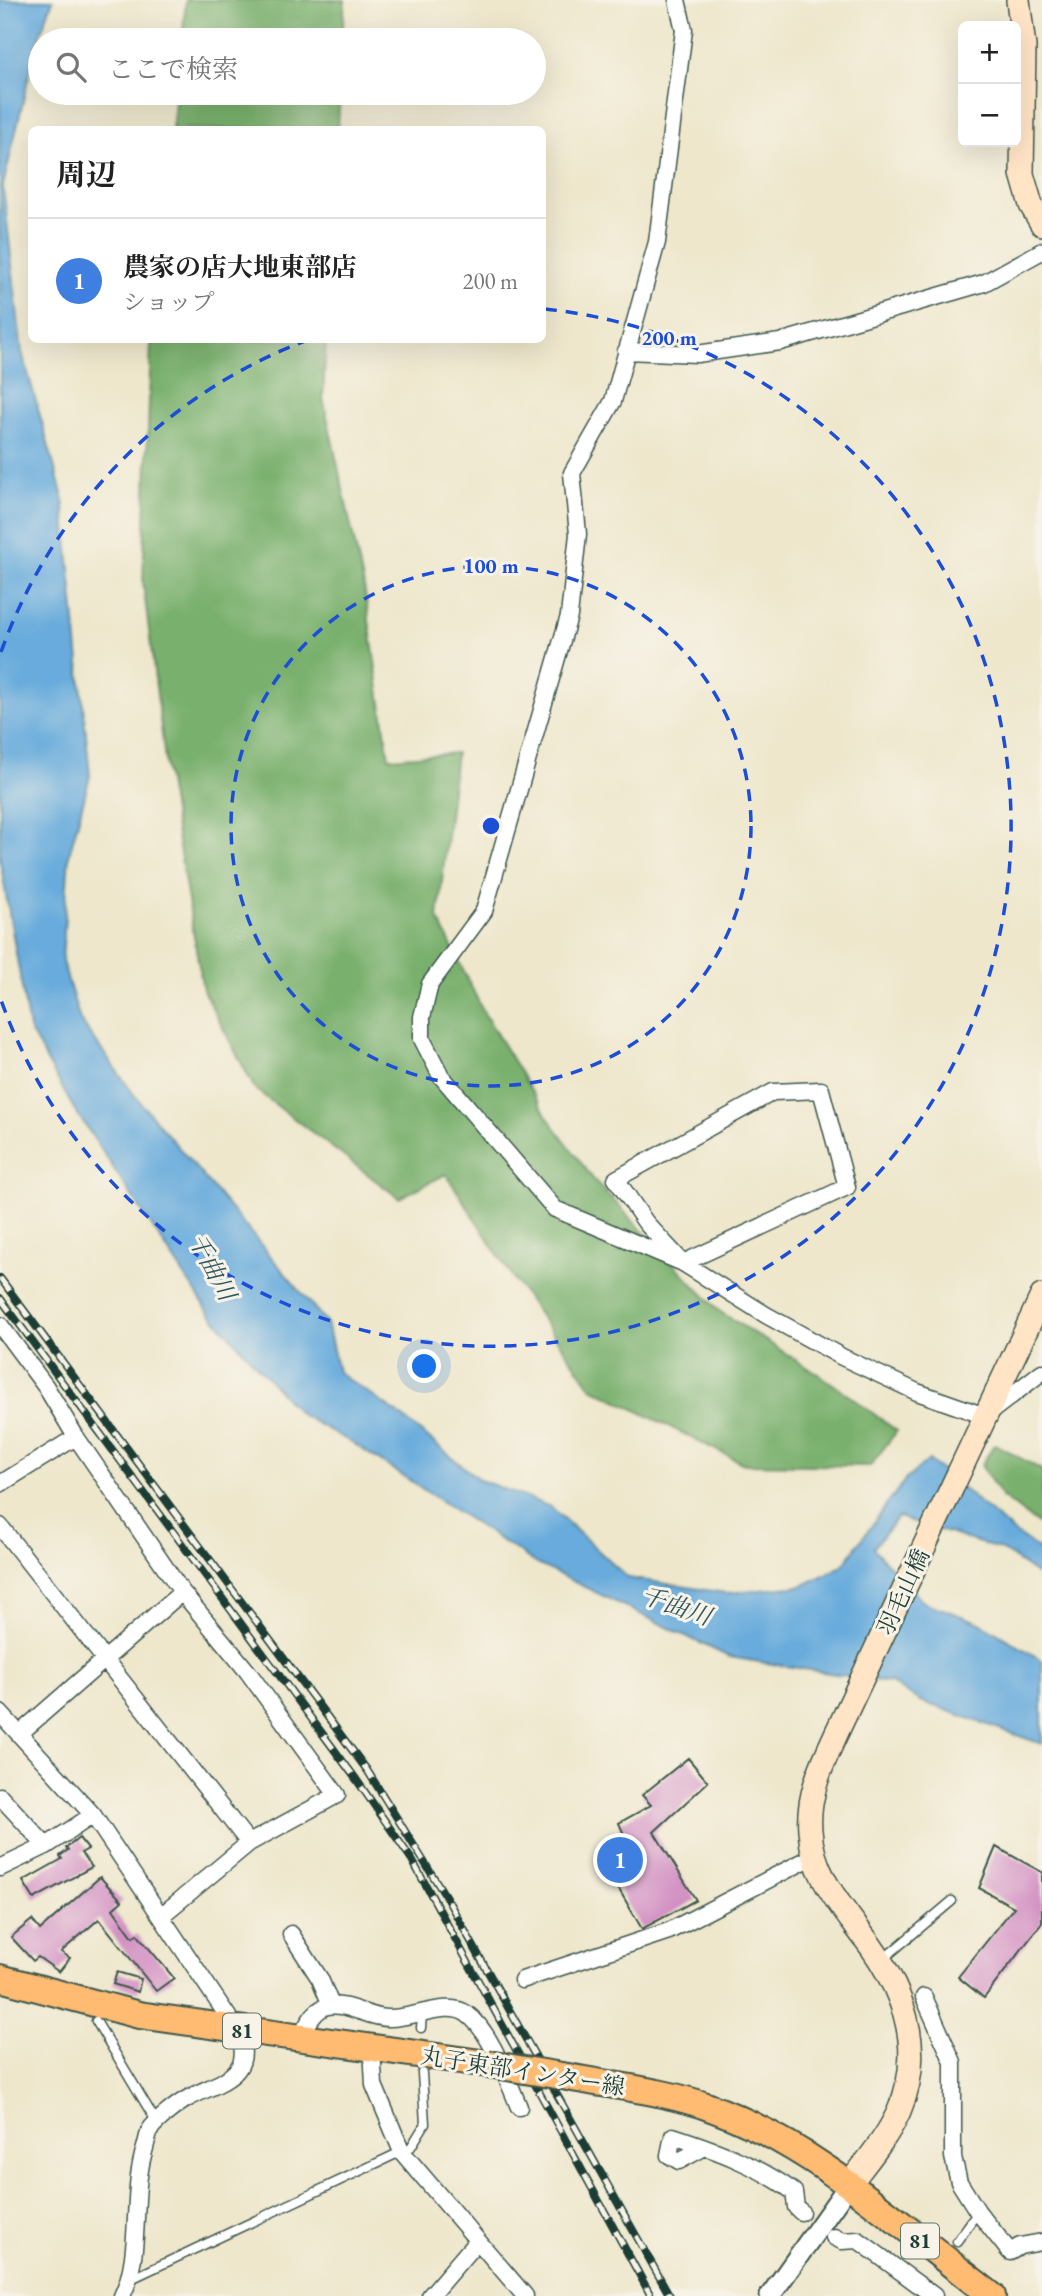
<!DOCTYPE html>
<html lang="ja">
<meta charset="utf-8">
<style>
body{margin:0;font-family:"EB Garamond","Noto Serif JP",serif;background:#f2f2f2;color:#222}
.controls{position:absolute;right:21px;top:21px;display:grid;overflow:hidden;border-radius:10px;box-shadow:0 7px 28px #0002}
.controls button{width:63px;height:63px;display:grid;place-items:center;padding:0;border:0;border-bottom:2px solid #e0e0e0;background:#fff;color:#222;font:35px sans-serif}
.you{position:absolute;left:425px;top:1367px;width:24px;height:24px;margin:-18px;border:5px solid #fff;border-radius:50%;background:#1a73e8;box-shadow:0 0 0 10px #1a73e833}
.badge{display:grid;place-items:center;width:46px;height:46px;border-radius:50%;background:#b5179e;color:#fff;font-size:23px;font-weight:700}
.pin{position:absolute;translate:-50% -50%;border:4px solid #fff;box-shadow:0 2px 7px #0006}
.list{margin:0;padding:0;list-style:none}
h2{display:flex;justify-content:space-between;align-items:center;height:91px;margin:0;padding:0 28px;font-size:30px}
h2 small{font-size:23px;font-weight:400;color:#767676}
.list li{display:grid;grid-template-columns:46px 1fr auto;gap:21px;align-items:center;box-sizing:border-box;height:126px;padding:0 28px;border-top:2px solid #e0e0e0}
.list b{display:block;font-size:26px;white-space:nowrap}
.list p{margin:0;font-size:23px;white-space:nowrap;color:#767676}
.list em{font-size:23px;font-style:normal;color:#767676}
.icon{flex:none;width:38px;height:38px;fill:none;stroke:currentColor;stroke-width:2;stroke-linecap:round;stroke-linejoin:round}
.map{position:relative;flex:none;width:1042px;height:2296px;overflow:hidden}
.search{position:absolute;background:#fff;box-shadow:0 7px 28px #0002;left:28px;top:28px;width:518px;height:77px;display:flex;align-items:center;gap:18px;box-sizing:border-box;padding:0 24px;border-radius:38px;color:#767676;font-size:26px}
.panel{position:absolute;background:#fff;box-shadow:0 7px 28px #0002;left:28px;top:126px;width:518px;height:217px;border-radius:10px}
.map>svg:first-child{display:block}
.forest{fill:#79b06d;stroke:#4c7650;stroke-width:2}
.water{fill:#67abdc;stroke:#437488;stroke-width:2}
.building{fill:#d28ec3}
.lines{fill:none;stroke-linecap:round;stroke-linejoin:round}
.service-casing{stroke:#3e564b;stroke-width:11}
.minor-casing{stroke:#3e564b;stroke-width:19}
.tertiary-casing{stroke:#3e564b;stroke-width:23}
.secondary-casing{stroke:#3e564b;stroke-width:26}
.primary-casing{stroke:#3e564b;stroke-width:30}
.service{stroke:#fff;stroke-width:8}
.minor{stroke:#fff;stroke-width:16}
.tertiary{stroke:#fff;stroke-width:19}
.secondary{stroke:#ffe4c6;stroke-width:23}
.primary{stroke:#febb71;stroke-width:26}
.rail-casing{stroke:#1f3d34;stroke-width:8}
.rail{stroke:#f7f3e8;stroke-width:5;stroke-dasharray:16;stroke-linecap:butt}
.primary-bridge-casing{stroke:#3e564b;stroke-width:30;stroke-linecap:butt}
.primary-bridge{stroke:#febb71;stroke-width:26}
.ring{fill:none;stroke:#1d4ed8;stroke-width:3.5;stroke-dasharray:12 9}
.labels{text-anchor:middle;stroke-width:6;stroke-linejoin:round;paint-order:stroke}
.shield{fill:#f7f3e8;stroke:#60746a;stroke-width:2}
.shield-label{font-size:21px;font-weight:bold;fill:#1f3d34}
.street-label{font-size:23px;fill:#1f3d34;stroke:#f7f3e8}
.water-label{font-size:24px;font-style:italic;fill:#31585e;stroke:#f7f3e8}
.centre{fill:#1d4ed8;stroke:#f7f3e8;stroke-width:3.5}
.ring-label{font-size:21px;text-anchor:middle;font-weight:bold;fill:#1d4ed8;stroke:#f7f3e8;stroke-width:6;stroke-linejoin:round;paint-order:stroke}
</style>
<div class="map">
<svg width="1042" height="2296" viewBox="0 0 1042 2296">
<rect width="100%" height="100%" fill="#f7f3e8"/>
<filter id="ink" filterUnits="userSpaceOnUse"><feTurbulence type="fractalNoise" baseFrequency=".0143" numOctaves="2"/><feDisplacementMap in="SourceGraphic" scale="14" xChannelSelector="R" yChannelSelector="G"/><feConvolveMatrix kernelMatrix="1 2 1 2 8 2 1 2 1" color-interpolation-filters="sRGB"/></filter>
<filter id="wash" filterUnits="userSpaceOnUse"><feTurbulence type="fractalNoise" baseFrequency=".00686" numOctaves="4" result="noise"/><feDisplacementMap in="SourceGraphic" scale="28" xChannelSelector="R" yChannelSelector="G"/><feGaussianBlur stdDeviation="1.57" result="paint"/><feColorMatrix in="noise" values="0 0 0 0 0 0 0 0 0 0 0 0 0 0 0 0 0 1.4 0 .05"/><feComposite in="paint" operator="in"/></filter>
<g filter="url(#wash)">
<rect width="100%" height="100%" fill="#eee7cc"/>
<path class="forest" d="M186 0H345L342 40H182Z
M176 93H340L338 129H172Z
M151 340H326L323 398 364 586 389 758 456 753 438 918 484 1013 546 1115 594 1180 719 1311 829 1381 897 1431 870 1466 744 1464 592 1388 515 1281 446 1174 399 1198 255 1089 203 990 167 776 143 582Z
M995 1444 1042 1470V1527L1001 1496 981 1465Z"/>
<path class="water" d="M0 0H53L36 46 3 186 22 352 63 497 90 776 69 855 62 961 80 1020 135 1096 327 1323 338 1372 397 1413 480 1480 551 1507 628 1578 726 1593 802 1586 842 1566 905 1480 929 1460 1016 1534 1042 1551V1578L1002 1550 898 1517 873 1548 923 1602 978 1622 1042 1660V1744L920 1701 891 1683 729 1657 537 1564 354 1444 300 1414 208 1311 73 1107 29 1029 0 860Z"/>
<g id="blocks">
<path class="building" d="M688 1758 708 1782 654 1832 696 1900 642 1929 599 1855 626 1839 619 1823 651 1805 642 1795Z
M79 1838 88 1849 81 1853 92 1867 34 1899 23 1881 62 1859 60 1856 68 1850 66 1848Z
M996 1847 1042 1872V1923L984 1998 958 1977 1014 1907 979 1888Z
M100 1877 122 1901 113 1909 133 1937 137 1934 174 1978 156 1991 99 1919 61 1952 70 1958 59 1972 38 1957 33 1961 11 1937 32 1920 40 1930Z
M117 1972 141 1979 138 1992 113 1984Z"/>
</g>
</g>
<g filter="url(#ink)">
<use href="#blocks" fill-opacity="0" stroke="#3e564b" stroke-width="2"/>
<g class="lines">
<g class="service-casing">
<path id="service" d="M882 1960 952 1901
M96 2021 157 2123
M421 2028 422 2015
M957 2241 978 2212
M131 2279 411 2147 425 2124 422 2073"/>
</g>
<g class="minor-casing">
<path id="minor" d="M677 0 684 30 657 242 613 401 572 473 578 534 569 616 484 911 430 984 422 1017V1039L441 1076 555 1209 683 1263 766 1315 842 1357 917 1392 985 1416 1042 1372
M626 351 697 354 780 342 984 283 1042 251
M821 1090 847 1187 683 1263 646 1223 616 1179 773 1092Z
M0 1325 46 1387 76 1437 182 1592 248 1672 337 1795 249 1843 161 1916
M0 1484 76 1437
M0 1526 249 1843
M0 1713 93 1815 237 2030C259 2078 215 2082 185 2100 175 2106 160 2118 152 2127 148 2132 147 2141 145 2148 130 2195 143 2254 122 2296
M19 1734 182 1592
M0 1796 46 1846
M0 1868 46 1846 93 1815
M291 1934 320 1979 331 2005
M522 1980 669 1931 814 1856
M924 1997 953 2062V2157L959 2182 978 2212 1010 2252 1020 2246 1042 2242
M300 2037C307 2026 314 2009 328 2006 348 2002 370 2019 390 2018 414 2018 449 2000 467 2014 490 2030 508 2081 519 2107
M372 2047 374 2085 402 2152 525 2296
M705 2147 679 2161 669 2155 673 2136C716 2150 757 2165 794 2192L796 2207 801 2212
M834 2237 842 2241 858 2240 934 2296
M430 2296 477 2241"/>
</g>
<g class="tertiary-casing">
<path id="tertiary" d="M770 2296 848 2186"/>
</g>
<g class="secondary-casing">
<path id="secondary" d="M1018 0 1024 47 1022 174 1031 205 1042 224
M848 2186C866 2162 887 2138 899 2111 927 2047 901 1984 861 1933 837 1901 812 1872 810 1830 807 1796 822 1764 836 1734L1042 1296"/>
</g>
<g class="primary-casing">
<path id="primary" d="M0 1978 139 2015 488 2064
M568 2077C614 2086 664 2091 709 2107 815 2145 903 2228 992 2296"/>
</g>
<use href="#service" class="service"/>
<use href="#minor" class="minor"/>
<use href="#tertiary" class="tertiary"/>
<use href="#secondary" class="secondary"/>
<use href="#primary" class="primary"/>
<g class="rail-casing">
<path id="rail" d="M0 1278 367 1770 446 1897 670 2296
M0 1298 356 1779 412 1860 651 2296"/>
</g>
<use href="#rail" class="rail"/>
<g class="primary-bridge-casing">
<path id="primary-bridge" d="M488 2064 568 2077"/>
</g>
<use href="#primary-bridge" class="primary-bridge"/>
</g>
</g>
<g class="ring">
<circle cx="491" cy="826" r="260"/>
<path d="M1 652A520 520 0 0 1 305 341M545 309A520 520 0 1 1 1 1000"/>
</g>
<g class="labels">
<g class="shield">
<rect x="223" y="2013.5" width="38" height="35" rx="5"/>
<rect x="901" y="2223.5" width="38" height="35" rx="5"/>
</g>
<g class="shield-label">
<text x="242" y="2038">81</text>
<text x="920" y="2248">81</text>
</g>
<g class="street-label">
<text transform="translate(903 1592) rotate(-65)" y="8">羽毛山橋</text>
<text transform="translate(523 2071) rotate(9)" y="8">丸子東部インター線</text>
</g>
<g class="water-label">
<text transform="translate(212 1267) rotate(62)" y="8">千曲川</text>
<text transform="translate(676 1606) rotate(19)" y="8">千曲川</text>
</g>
</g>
<circle cx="491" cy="826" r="10" class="centre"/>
<g class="ring-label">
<text x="669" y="345">200 m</text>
<text x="491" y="573">100 m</text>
</g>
</svg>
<div class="controls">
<button>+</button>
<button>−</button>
</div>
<div class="you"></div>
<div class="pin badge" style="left:620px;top:1860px;background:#3f7fe0">1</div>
<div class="search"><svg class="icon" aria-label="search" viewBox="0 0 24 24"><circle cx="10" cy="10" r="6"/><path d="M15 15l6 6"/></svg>ここで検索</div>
<section class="panel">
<h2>周辺<small></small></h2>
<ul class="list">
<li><span class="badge" style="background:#3f7fe0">1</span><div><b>農家の店大地東部店</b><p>ショップ</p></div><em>200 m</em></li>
</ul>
</section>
</div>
